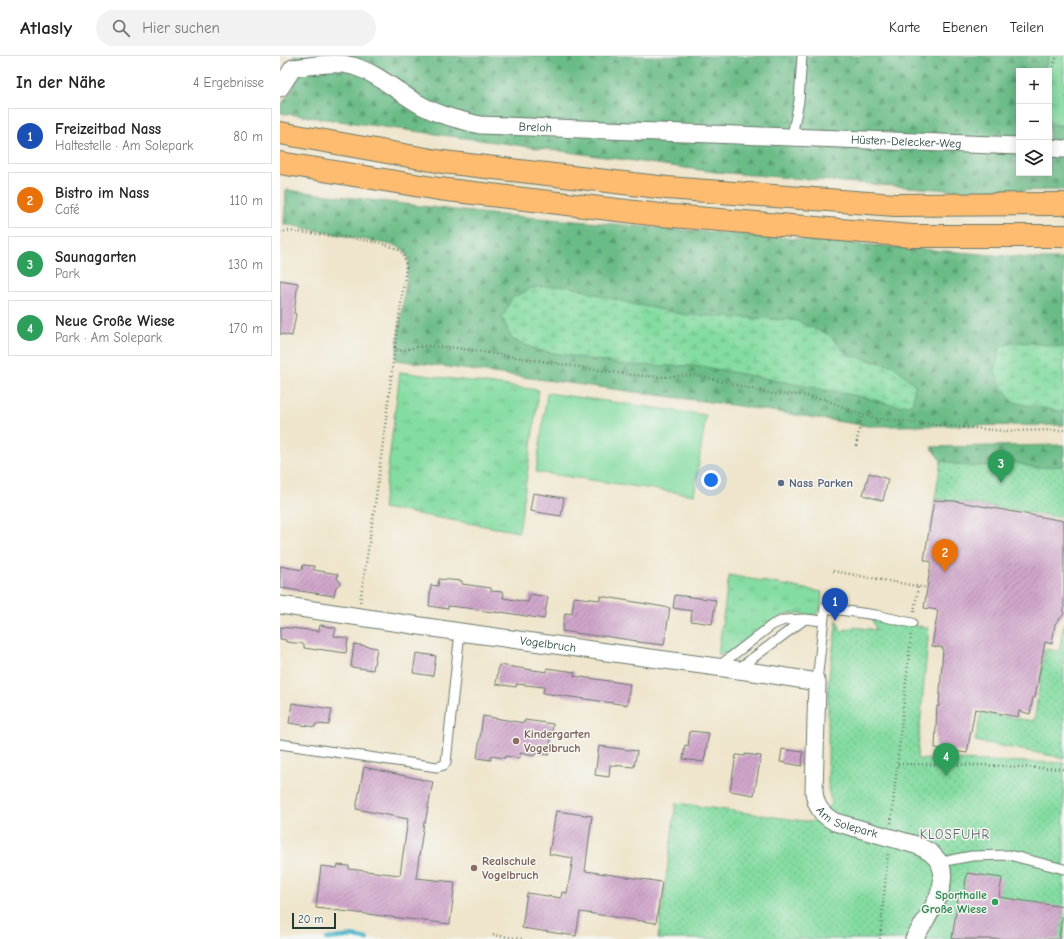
<!DOCTYPE html>
<html lang="de">
<meta charset="utf-8">
<style>
body{margin:0;font-family:"Comic Neue",sans-serif;background:#f2f2f2;color:#222}
.controls{position:absolute;right:12px;top:12px;display:grid;overflow:hidden;border-radius:0px;box-shadow:0 2px 10px #0003}
.controls button{width:36px;height:36px;display:grid;place-items:center;padding:0;border:0;border-bottom:1px solid #e0e0e0;background:#fff;color:#222;font:20px sans-serif}
.scale{position:absolute;left:12px;bottom:10px;width:44px;box-sizing:border-box;padding-left:4px;border:2px solid #1f3d34;border-top:0;font-size:11px;line-height:14px;white-space:nowrap;color:#1f3d34;-webkit-text-stroke:3px #f6f6f2;paint-order:stroke}
.you{position:absolute;left:431px;top:424px;width:14px;height:14px;margin:-10px;border:3px solid #fff;border-radius:50%;background:#1a73e8;box-shadow:0 0 0 6px #1a73e833}
.badge{display:grid;place-items:center;width:26px;height:26px;border-radius:50%;background:#111827;color:#fff;font-size:13px;font-weight:700}
.pin{position:absolute;translate:-50% -33px;filter:drop-shadow(0 1px 2px #0008)}
.pin::after{content:'';position:absolute;top:21px;width:14px;height:12px;background:inherit;clip-path:polygon(0 0,100% 0,50% 100%)}
.list{margin:0;padding:0;list-style:none}
h2{display:flex;justify-content:space-between;align-items:center;height:52px;margin:0;padding:0 16px;font-size:17px}
h2 small{font-size:13px;font-weight:400;color:#767676}
.list li{display:grid;grid-template-columns:26px 1fr auto;gap:12px;align-items:center;box-sizing:border-box;height:56px;margin:0 8px 8px;padding:0 8px;border:1px solid #e0e0e0;border-radius:0px}
.list b{display:block;font-size:15px;white-space:nowrap}
.list p{margin:0;font-size:13px;white-space:nowrap;color:#767676}
.list em{font-size:13px;font-style:normal;color:#767676}
.icon{flex:none;width:22px;height:22px;fill:none;stroke:currentColor;stroke-width:2;stroke-linecap:round;stroke-linejoin:round}
.map{position:relative;flex:none;width:784px;height:883px;overflow:hidden}
header{display:flex;align-items:center;gap:24px;box-sizing:border-box;height:56px;padding:0 20px;background:#fff;border-bottom:1px solid #e0e0e0}
header strong{font-size:19px}
nav{display:flex;gap:22px;margin-inline-start:auto;font-size:14px}
.search{width:280px;height:36px;background:#f2f2f2;display:flex;align-items:center;gap:10px;box-sizing:border-box;padding:0 14px;border-radius:22px;color:#767676;font-size:15px}
main{display:flex}
aside{flex:1;background:#fff}
.map>svg:first-child{display:block}
.grass{fill:url(#grass-tufts);stroke:#518c6a}
.forest{fill:url(#forest-firs);stroke:#447c5e;fill-rule:evenodd}
.wetland{fill:url(#wetland-marsh);stroke:#518c6a}
.park{fill:url(#park-dots);stroke:#518c6a}
.pitch{fill:#83dca1;stroke:#518c6a}
.lines{fill:none;stroke-linecap:round;stroke-linejoin:round}
.stream{stroke:#49b2c7;stroke-width:4.5}
.building{fill:url(#building-hatch)}
.service-casing{stroke:#687869;stroke-width:11}
.minor-casing{stroke:#687869;stroke-width:19}
.motorway-casing{stroke:#687869;stroke-width:24}
.path{stroke:#687869;stroke-width:2.5;stroke-dasharray:1 3;stroke-linecap:butt}
.service{stroke:#fff;stroke-width:9}
.minor{stroke:#fff;stroke-width:17}
.motorway{stroke:#febc70;stroke-width:22}
.service-dot{fill:#5c6f8a;stroke:#f6f6f2;stroke-width:1.5}
.education-dot{fill:#8d6e63;stroke:#f6f6f2;stroke-width:1.5}
.leisure-dot{fill:#2e9e5b;stroke:#f6f6f2;stroke-width:1.5}
.labels{text-anchor:middle;stroke-width:3;stroke-linejoin:round;paint-order:stroke}
.street-label{font-size:12px;fill:#1f3d34;stroke:#f6f6f2}
.service-label{font-size:12px;font-weight:bold;fill:#4e5e75;stroke:#f6f6f2;text-anchor:start}
.education-label{font-size:12px;font-weight:bold;fill:#785e54;stroke:#f6f6f2;text-anchor:start}
.leisure-label{font-size:12px;font-weight:bold;fill:#27864d;stroke:#f6f6f2;text-anchor:end}
.neighbourhood-label{font-size:13px;letter-spacing:1px;fill:#5d6269;stroke:#f6f6f2}
</style>
<header>
<strong>Atlasly</strong>
<div class="search"><svg class="icon" aria-label="search" viewBox="0 0 24 24"><circle cx="10" cy="10" r="6"/><path d="M15 15l6 6"/></svg>Hier suchen</div>
<nav><a>Karte</a><a>Ebenen</a><a>Teilen</a></nav>
</header>
<main>
<aside>
<h2>In der Nähe<small>4 Ergebnisse</small></h2>
<ul class="list">
<li><span class="badge" style="background:#1a4fb4">1</span><div><b>Freizeitbad Nass</b><p>Haltestelle · Am Solepark</p></div><em>80 m</em></li>
<li><span class="badge" style="background:#e8710a">2</span><div><b>Bistro im Nass</b><p>Café</p></div><em>110 m</em></li>
<li><span class="badge" style="background:#2e9e5b">3</span><div><b>Saunagarten</b><p>Park</p></div><em>130 m</em></li>
<li><span class="badge" style="background:#2e9e5b">4</span><div><b>Neue Große Wiese</b><p>Park · Am Solepark</p></div><em>170 m</em></li>
</ul>
</aside>
<div class="map">
<svg width="784" height="883" viewBox="0 0 784 883">
<defs>
<pattern id="grass-tufts" width="24" height="20" patternUnits="userSpaceOnUse"><rect width="24" height="20" fill="#83dca1"/><path d="M3 7l-1-3M5 7V3M7 7l1-3M15 17l-1-3M17 17v-4M19 17l1-3" fill="none" stroke="#6bb484"/></pattern>
<pattern id="forest-firs" width="22" height="20" patternUnits="userSpaceOnUse"><rect width="22" height="20" fill="#6abc87"/><path d="M5 1l3.5 6h-7zM16 11l3.5 6h-7z" fill="#579a6f"/></pattern>
<pattern id="wetland-marsh" width="20" height="14" patternUnits="userSpaceOnUse"><rect width="20" height="14" fill="#83dca1"/><path d="M1 5h8M5 5V1M11 12h8M15 12V8" fill="none" stroke="#6bb484"/></pattern>
<pattern id="park-dots" width="8" height="8" patternUnits="userSpaceOnUse"><rect width="8" height="8" fill="#83dca1"/><path d="M2 2h.1M6 6h.1" fill="none" stroke="#6bb484" stroke-width="1.8" stroke-linecap="round"/></pattern>
<pattern id="building-hatch" width="6" height="6" patternUnits="userSpaceOnUse"><rect width="6" height="6" fill="#d0a6cb"/><path d="M-1 1l2-2M0 6l6-6M5 7l2-2" fill="none" stroke="#a888a6"/></pattern>
</defs>
<rect width="100%" height="100%" fill="#f6f6f2"/>
<filter id="ink" filterUnits="userSpaceOnUse"><feTurbulence type="fractalNoise" baseFrequency=".025" numOctaves="2"/><feDisplacementMap in="SourceGraphic" scale="8" xChannelSelector="R" yChannelSelector="G"/><feConvolveMatrix kernelMatrix="1 2 1 2 8 2 1 2 1" color-interpolation-filters="sRGB"/></filter>
<filter id="wash" filterUnits="userSpaceOnUse"><feTurbulence type="fractalNoise" baseFrequency=".012" numOctaves="4" result="noise"/><feDisplacementMap in="SourceGraphic" scale="16" xChannelSelector="R" yChannelSelector="G"/><feGaussianBlur stdDeviation="0.9" result="paint"/><feColorMatrix in="noise" values="0 0 0 0 0 0 0 0 0 0 0 0 0 0 0 0 0 1.4 0 .05"/><feComposite in="paint" operator="in"/></filter>
<g filter="url(#wash)">
<rect width="100%" height="100%" fill="#efe5cc"/>
<path class="grass" d="M769 0H784V70L769 68V15H764Z
M120 316 259 334 239 476 103 452Z
M449 519 542 536C541 542 542 550 539 555 536 563 522 557 516 557 509 557 503 560 497 562L448 598H438Z"/>
<path class="forest" d="M14 0H769L764 15H739V117H769V68L784 70V134L680 135 435 116 1 57V49L14 31Z
M6 134 209 158 763 203H784V291L739 286 771 354 784 356V369L588 370 452 349 116 304 119 273 128 213 129 203 125 195 117 190 4 168ZM287 230 344 246 406 259 514 264 549 279 568 299 614 310 616 350 583 341 420 310 346 309 257 294 232 283Z
M784 389V410L754 412 734 406 691 411 661 405 651 391Z"/>
<path class="wetland" d="M287 230 344 246 406 259 514 264 549 279 568 299 614 310 635 329 632 348 616 350 583 341 420 310 346 309 257 294 232 283 222 261 232 242 255 231Z
M739 286 784 291V356L732 346 714 316 721 290Z"/>
<path class="park" d="M661 405 691 411 734 406 754 412 784 410V462L675 445 655 443Z
M592 562 649 572 637 703 784 707V883H378L396 747 531 766 552 748 548 733V627L557 564 561 575 574 571 596 574Z
M784 567V702L695 685 701 657 754 665 765 593 779 595Z"/>
<path class="pitch" d="M267 337 426 359 414 439 256 416Z"/>
<g class="lines">
<path class="stream" d="M47 883 72 880 87 883"/>
</g>
<g id="blocks">
<path class="building" d="M0 224 18 227 14 257 16 258 12 280 0 278Z
M589 417 608 423 603 445 583 439Z
M253 437 284 442 281 460 250 455Z
M654 444 674 445 784 465V558L775 568 772 588 765 586 755 642 753 641 750 658 739 655 738 661 695 653 687 697 655 692 657 650H659L663 592 652 590 658 554 644 552 651 506 644 504Z
M23 509 34 510V514L58 518 57 522 61 527 56 531 54 540 0 532V510L22 514Z
M159 523 182 525V528L211 532V535L224 536 223 542 248 546 250 538 268 541 264 563 221 556V557L197 554V553L168 550V553L149 550 151 529 158 530Z
M395 539 436 544 432 568 411 565 412 555 393 552Z
M320 540 390 552 384 589 357 586V585L324 580H316L282 575 285 557 292 558 294 541 320 544Z
M40 569 56 572 54 580 68 582 66 597 37 593V594L24 592V588L6 586V584L0 583V571L39 575Z
M74 588 97 592 93 614 71 611Z
M136 597 156 600 153 620 133 617Z
M219 609 267 616V612L295 616 294 620 350 628 347 649 263 637 264 631 237 628 236 631 216 628Z
M12 647 52 653 49 669 36 668 35 671 9 667Z
M203 660 244 667 245 664 273 668 269 699 255 697 254 700 240 697V702L225 700V702L211 700V704L197 702Z
M410 675 429 677 424 706 403 703 405 689 408 690Z
M319 690 357 695 354 711 330 709 329 721 315 719Z
M502 693 523 696 522 710 500 706Z
M465 698 481 700 474 739 450 735 456 699 465 700Z
M84 711 153 726 145 767 144 766 136 822 175 826 170 868 36 852 41 810 57 812 58 809 69 810V813L120 819 128 763 76 753Z
M276 755 312 760 305 815 382 826 376 867 300 856 296 880 242 872 247 837 281 842 282 836 287 837 293 802 269 798Z
M687 817 722 822 719 841 784 851 779 883H672L679 835 684 836Z"/>
</g>
</g>
<g filter="url(#ink)">
<use href="#blocks" fill-opacity="0" stroke="#687869" stroke-width="1"/>
<g class="lines">
<g class="service-casing">
<path id="service" d="M512 80 519 45 522 0
M439 610 492 569 504 564 525 563
M458 613 525 563 543 565
M537 626 545 552 596 559 632 567
M0 688 157 711 164 709 166 706 180 576
M660 806 692 800 729 799 784 813"/>
</g>
<g class="minor-casing">
<g id="minor">
<path id="s1" d="M13 12C32 10 53 5 73 10 97 17 118 36 139 48 158 59 179 64 200 69L739 90"/>
<path d="M0 32 13 12"/>
<path d="M769 92 784 93"/>
<path id="s2" d="M0 549 180 576 488 618 537 626 534 736C536 751 542 759 555 766L636 789C642 792 649 794 654 800 678 822 646 862 634 883"/>
</g>
</g>
<g class="motorway-casing">
<path id="motorway" d="M0 77 163 106 387 132 615 149 784 148
M0 107 159 133 380 159 632 180H784"/>
</g>
<path class="path" d="M769 22 777 0
M0 176 8 175C28 177 108 184 120 195 125 199 126 206 126 212L115 291 119 295 142 290 171 291 351 319 383 321 416 319 493 338 521 339 544 343 582 359 600 363 724 375 784 374
M576 390 582 359
M553 515 647 532
M80 546 95 449 115 291
M634 556 638 531
M618 708 701 709 784 713
M611 767 631 579
M213 879 243 883
M600 883 608 797"/>
<use href="#service" class="service"/>
<use href="#minor" class="minor"/>
<use href="#motorway" class="motorway"/>
</g>
</g>
<circle class="service-dot" cx="501" cy="427" r="4"/>
<g class="education-dot">
<circle cx="236" cy="685" r="4"/>
<circle cx="194" cy="812" r="4"/>
</g>
<circle class="leisure-dot" cx="715" cy="846" r="4"/>
<g class="labels">
<g class="street-label">
<text dy="4" stroke="none"><textPath href="#s1" startOffset="257">Breloh</textPath></text>
<text dy="4" stroke="none"><textPath href="#s1" startOffset="628">Hüsten-Delecker-Weg</textPath></text>
<text dy="4" stroke="none"><textPath href="#s2" startOffset="271">Vogelbruch</textPath></text>
<text dy="4" stroke="none"><textPath href="#s2" startOffset="702">Am Solepark</textPath></text>
</g>
<g class="service-label">
<text x="509" y="431">Nass Parken</text>
</g>
<g class="education-label">
<text x="244" y="682">Kindergarten<tspan x="244" dy="14">Vogelbruch</tspan></text>
<text x="202" y="809">Realschule<tspan x="202" dy="14">Vogelbruch</tspan></text>
</g>
<g class="leisure-label">
<text x="707" y="843">Sporthalle<tspan x="707" dy="14">Große Wiese</tspan></text>
</g>
<g class="neighbourhood-label">
<text x="675" y="783">KLOSFUHR</text>
</g>
</g>
</svg>
<div class="controls">
<button>+</button>
<button>−</button>
<button><svg class="icon" aria-label="layers" viewBox="0 0 24 24"><path d="M12 4l9 5-9 5-9-5zM3 14l9 5 9-5"/></svg></button>
</div>
<div class="scale">20 m</div>
<div class="you"></div>
<div class="pin badge" style="left:555px;top:565px;background:#1a4fb4">1</div>
<div class="pin badge" style="left:665px;top:516px;background:#e8710a">2</div>
<div class="pin badge" style="left:721px;top:427px;background:#2e9e5b">3</div>
<div class="pin badge" style="left:666px;top:720px;background:#2e9e5b">4</div>
</div>
</main>
